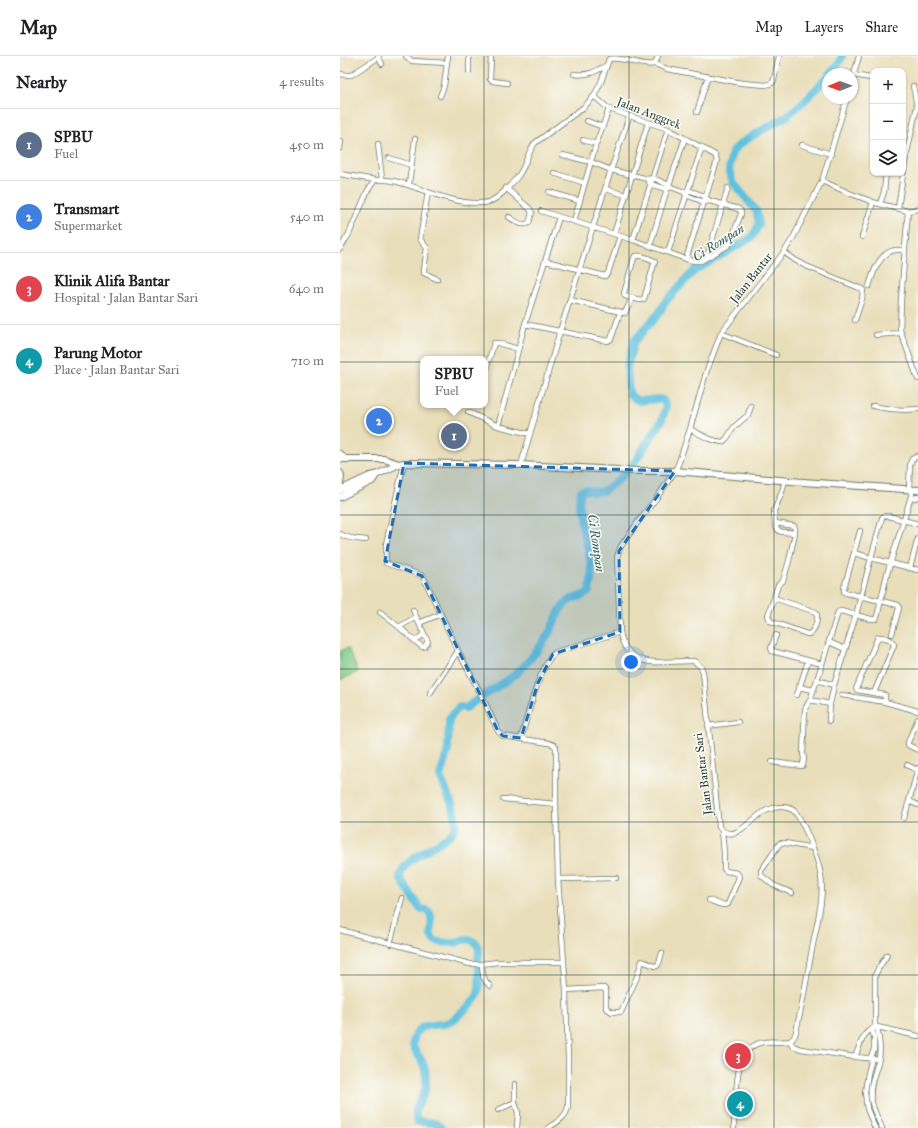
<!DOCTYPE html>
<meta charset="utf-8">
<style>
body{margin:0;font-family:"IM FELL Great Primer",serif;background:#f6f6f6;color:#202124}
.controls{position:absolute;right:12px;top:12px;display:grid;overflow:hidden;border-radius:8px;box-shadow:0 1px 3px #0004}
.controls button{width:36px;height:36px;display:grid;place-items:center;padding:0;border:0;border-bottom:1px solid #e0e0e0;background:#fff;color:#202124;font:20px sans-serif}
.compass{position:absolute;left:482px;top:12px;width:36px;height:36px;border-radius:50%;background:#fff;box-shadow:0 1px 3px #0004;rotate:269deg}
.you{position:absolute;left:291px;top:606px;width:14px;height:14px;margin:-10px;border:3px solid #fff;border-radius:50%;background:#1a73e8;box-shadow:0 0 0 6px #1a73e833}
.badge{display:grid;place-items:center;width:26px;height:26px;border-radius:50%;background:#1f6fb2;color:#fff;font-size:13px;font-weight:700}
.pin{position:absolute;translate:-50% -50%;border:2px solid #fff;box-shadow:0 1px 4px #0006}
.popup{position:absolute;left:80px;top:300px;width:68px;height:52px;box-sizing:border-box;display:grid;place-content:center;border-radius:8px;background:#fff;filter:drop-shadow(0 1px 3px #0005);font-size:13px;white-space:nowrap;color:#757577}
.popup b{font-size:15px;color:#202124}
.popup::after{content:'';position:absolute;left:50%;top:100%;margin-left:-8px;border:8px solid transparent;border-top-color:#fff}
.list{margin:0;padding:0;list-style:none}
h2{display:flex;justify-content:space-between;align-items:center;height:52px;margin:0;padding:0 16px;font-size:17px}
h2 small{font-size:13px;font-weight:400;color:#757577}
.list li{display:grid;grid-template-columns:26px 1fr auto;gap:12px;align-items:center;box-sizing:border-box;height:72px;padding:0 16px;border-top:1px solid #e0e0e0}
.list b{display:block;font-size:15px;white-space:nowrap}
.list p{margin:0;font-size:13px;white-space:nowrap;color:#757577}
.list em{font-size:13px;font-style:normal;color:#757577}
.icon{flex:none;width:22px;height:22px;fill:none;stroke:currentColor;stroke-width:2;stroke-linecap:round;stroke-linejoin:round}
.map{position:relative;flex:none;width:578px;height:1072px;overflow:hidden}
header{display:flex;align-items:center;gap:24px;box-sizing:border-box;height:56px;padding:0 20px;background:#fff;border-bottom:1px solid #e0e0e0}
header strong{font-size:19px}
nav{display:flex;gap:22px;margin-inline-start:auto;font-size:14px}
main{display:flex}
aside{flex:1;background:#fff}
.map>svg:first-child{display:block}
.green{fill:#80ca87;stroke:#50845e}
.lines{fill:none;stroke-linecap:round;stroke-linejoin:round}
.river{stroke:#5fc1de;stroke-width:8}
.minor-casing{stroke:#667563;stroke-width:6}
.major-casing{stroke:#667563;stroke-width:8}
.minor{stroke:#fff;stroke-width:4.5}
.major{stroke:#fff;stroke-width:6}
.marked{fill:#1f6fb2;fill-opacity:0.2;stroke:#1f6fb2;stroke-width:3;stroke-dasharray:8 5;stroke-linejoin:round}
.grid{fill:none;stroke:#1f3d34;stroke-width:1;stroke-opacity:0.55}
.labels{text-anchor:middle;stroke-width:3;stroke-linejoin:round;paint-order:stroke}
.street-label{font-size:12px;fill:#1f3d34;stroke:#fdfcf7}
.water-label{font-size:13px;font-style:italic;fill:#2f5e5e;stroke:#fdfcf7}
</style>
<header>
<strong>Map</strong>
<nav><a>Map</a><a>Layers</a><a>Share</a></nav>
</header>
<main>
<aside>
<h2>Nearby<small>4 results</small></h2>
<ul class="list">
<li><span class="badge" style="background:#5c6f8a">1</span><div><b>SPBU</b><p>Fuel</p></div><em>450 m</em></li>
<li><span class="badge" style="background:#3f7fe0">2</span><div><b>Transmart</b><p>Supermarket</p></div><em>540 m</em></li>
<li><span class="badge" style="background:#e0444e">3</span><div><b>Klinik Alifa Bantar</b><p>Hospital · Jalan Bantar Sari</p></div><em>640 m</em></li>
<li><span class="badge" style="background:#0f9aa8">4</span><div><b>Parung Motor</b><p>Place · Jalan Bantar Sari</p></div><em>710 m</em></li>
</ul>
</aside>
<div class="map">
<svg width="578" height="1072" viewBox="0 0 578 1072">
<rect width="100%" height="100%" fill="#fdfcf7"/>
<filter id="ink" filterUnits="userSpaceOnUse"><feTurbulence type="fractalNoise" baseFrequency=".025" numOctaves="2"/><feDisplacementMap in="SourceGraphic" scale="8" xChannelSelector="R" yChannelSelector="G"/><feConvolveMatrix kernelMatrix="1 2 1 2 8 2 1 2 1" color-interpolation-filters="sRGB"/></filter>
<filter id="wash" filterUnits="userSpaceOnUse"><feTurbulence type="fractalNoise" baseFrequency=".012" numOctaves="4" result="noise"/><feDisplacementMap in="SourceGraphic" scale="16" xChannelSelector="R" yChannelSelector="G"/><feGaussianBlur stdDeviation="0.9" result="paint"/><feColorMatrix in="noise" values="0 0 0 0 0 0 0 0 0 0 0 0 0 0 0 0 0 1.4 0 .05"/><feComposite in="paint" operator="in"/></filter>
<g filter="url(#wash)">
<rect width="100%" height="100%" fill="#e9deba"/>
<path class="green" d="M8 592 18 616 0 624V595Z"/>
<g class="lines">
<path class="river" d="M490 18 499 7 502 0
M101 1072C96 1064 85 1067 77 1065 71 1051 86 1042 86 1028 86 1021 86 1014 83 1007 78 996 69 993 75 980 82 964 97 972 110 966 114 964 118 959 122 956 139 943 141 936 139 914 139 911 138 908 138 905 138 900 140 895 138 890 136 885 128 882 122 884 119 885 118 887 114 887 109 887 101 887 96 885 85 880 95 866 90 857 88 853 84 854 80 852 77 849 64 827 60 822 60 799 113 788 116 769 118 757 104 731 100 720L108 694 109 663 119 651 126 652C142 638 163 630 179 615 190 604 201 591 209 577 215 567 217 556 225 548 232 540 242 542 249 536 251 527 252 518 251 508 248 486 234 456 241 435L247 434 254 436 264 435 279 423 294 407 322 364 326 350 323 344 318 343 300 345 295 343 290 339 288 327 287 311 294 285 319 257 326 245 354 215 411 182 419 169 417 156 393 126 389 114 392 96 400 88 417 77 447 60 463 46 488 21"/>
</g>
</g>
<g filter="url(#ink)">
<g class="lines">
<g class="minor-casing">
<path id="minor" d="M38 0 42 8
M66 0 72 5 107 7 108 0
M151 0 150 23 153 25 167 27
M315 8 327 13 402 27 426 29 432 27 434 24 439 0
M315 8 318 0
M129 15V0
M0 18 7 19H11L39 1
M234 18C248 20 255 16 267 9
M514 19 530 22
M512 25 519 0
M100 40 104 30 107 7
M254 40 269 53 328 73 375 99 377 105 346 203 293 184 328 73
M357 56 368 20
M289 61 271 114 308 123 313 122 329 129 331 131 344 136 348 134 362 139 370 145
M247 65 263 71
M243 84 256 88
M38 88 42 123
M462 89 491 98
M0 92 1 85
M49 102 71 109
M214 117 245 127
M0 118 35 124
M482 125 509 137 536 147 568 155 578 153
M309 126 310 128 327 133 329 132
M69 128 75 83
M329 129 345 82
M166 132 190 153 192 157 189 167C182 171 175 165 169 161
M266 133 285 139
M88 136 80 183 87 192 84 214V217L97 223
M209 136 240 145
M344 136 346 139 364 146 370 145 399 153 401 156V158L389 189 361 205H354L346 203
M540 148 544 136 546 117
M558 152 565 106 577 50 573 30
M201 155 293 184
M568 155 561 244 560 274 578 323
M234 165 256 88 269 53
M274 178 308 67
M522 181 533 146
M310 190 327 133
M0 193 9 178 28 134 35 124C53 122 71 130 88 136 102 141 118 146 133 147 139 147 145 148 151 145 161 140 171 129 178 120 186 110 187 97 195 87L244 51 254 40 261 26 269 3C284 0 300 11 315 8
M328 196 362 91
M444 196 455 204 466 210 522 233 523 234 522 243 515 264
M367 201 388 132
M206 205 265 220 268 217 280 180
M529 230C533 217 539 197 555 194 558 194 561 194 565 194
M230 244 285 257 292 242 300 244 304 243 314 208 315 206C311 202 300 199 295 200L294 202 284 237 285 240 292 242
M185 268 219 161
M381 277 436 299
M536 279 560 277
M145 317 154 287H158L178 293
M533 350C549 353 562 355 578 353
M128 356 158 370 190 378 220 275 271 114 251 106 223 99
M158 370 185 268 268 285 271 283 280 257
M350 373C361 379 371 385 383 386L387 382 394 371 408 359 411 350
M0 397 6 403
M64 407 46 488V507L81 519 84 522 118 595 140 636 158 675 163 680 209 687 214 689 216 691V748L218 823 226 934 228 1003V1050C227 1061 216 1067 208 1072
M181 409 190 378
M569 434 570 408 572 403 578 400
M570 443 578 441
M435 467 454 470 455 472V477
M0 478C8 483 17 483 26 484
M514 497 520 475
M570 512 578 482
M434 542 428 559 430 565 467 578H469C475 574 479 563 476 556L434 542 438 529 443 525 449 505 455 477 443 476 439 475 436 471 435 467 434 455 442 436 445 424
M73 554 79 567 101 558
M40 556 59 571 76 561
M59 571 82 591H84L88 586 79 567
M552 578 559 552 558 549 507 537 504 536V532L514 497 531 502 542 462 544 460H548L578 468
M436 579 431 592 432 595 482 608 498 556 501 555 531 563H536L537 561 547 518 573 434
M75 585 84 578
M489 586 505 593
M482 608 477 624 494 629
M459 631 473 634
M90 637 118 595
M534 637 554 589C552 582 544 581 538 581L516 633 517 634 545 639V646L578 655
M457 639 468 605
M502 639 545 646
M470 644 490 648 494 629 516 559 531 502 578 514
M578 663 568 686V689L578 694
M489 665 490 648
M368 670 398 666
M181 682C187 663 200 606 216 596L280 576
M432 706 462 710 463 709 464 702 463 698 465 653 470 644 477 624
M567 709 577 714
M578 712 569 745 578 749
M163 743 216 748
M564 762 569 745
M218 823 276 822
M452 837 433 829 421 819V815L440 787H445L473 792
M369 844C375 846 382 851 388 848L399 821 398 818 397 817 386 815 384 813V797L382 775
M0 874 130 908H141L158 906H223
M50 888 62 842
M142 908C143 918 142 923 150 930
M226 934 264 932 266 935V952L272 956H281L297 921 302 905 315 910H317L319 907 322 897
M535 971V920C537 913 543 906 547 899
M537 971C539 981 541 992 539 1002 536 1016 529 1028 531 1042 532 1052 538 1063 542 1072
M532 973 534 981V994L530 1003 531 1006 528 1017 525 1036 527 1053 535 1072
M450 985 453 990 461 993 515 1001C520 990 523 973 537 971L578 980
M515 1001 539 1003
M175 1028V1046L178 1057 177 1072
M158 1054 175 1046
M394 1072C394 1061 395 1049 396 1038 398 1019 397 995 419 987 428 984 440 987 450 985 451 984 453 983 454 981 457 976 458 964 460 958 465 933 469 908 474 883 478 863 484 841 481 820 479 806 464 764 453 754 449 752 446 751 442 751 434 751 428 753 422 757 410 764 393 789 379 771L363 616 361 611 354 605C325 604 287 617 280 576L277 501 281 490 303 459 318 440 335 415 339 406 350 373 366 317 381 277 444 196 453 182 482 125 507 42"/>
</g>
<g class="major-casing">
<path id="major" d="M0 403H44L59 408
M0 417 1 420 0 428
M0 434 30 420 36 419 59 408 64 407 181 409 298 415H335L463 426 578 434
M0 441 32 425 36 419"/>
</g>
<use href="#minor" class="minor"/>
<use href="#major" class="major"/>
</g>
</g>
<path class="marked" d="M64 407 335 415 279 495 280 576 213 598 198 627 181 682 163 680 158 675 82 520 45 505Z"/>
<path class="grid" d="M144 0V1072M289 0V1072M434 0V1072M0 153H578M0 306H578M0 459H578M0 613H578M0 766H578M0 919H578"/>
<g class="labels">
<g class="street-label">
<text transform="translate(309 57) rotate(21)" y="4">Jalan Anggrek</text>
<text transform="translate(411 222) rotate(-52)" y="4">Jalan Bantar</text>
<text transform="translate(363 718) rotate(-97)" y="4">Jalan Bantar Sari</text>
</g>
<g class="water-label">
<text transform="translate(378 186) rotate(-32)" y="5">Ci Rompan</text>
<text transform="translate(257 487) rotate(82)" y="5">Ci Rompan</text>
</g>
</g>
</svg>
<div class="controls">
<button>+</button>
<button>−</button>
<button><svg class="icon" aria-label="layers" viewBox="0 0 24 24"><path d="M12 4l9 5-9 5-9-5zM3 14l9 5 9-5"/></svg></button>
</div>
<svg class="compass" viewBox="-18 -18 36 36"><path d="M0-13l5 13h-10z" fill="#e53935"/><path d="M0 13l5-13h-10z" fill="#757577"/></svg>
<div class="you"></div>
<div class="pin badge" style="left:114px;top:380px;background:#5c6f8a">1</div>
<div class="popup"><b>SPBU</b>Fuel</div>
<div class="pin badge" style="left:39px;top:365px;background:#3f7fe0">2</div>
<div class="pin badge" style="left:398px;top:1000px;background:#e0444e">3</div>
<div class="pin badge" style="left:400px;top:1048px;background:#0f9aa8">4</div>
</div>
</main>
